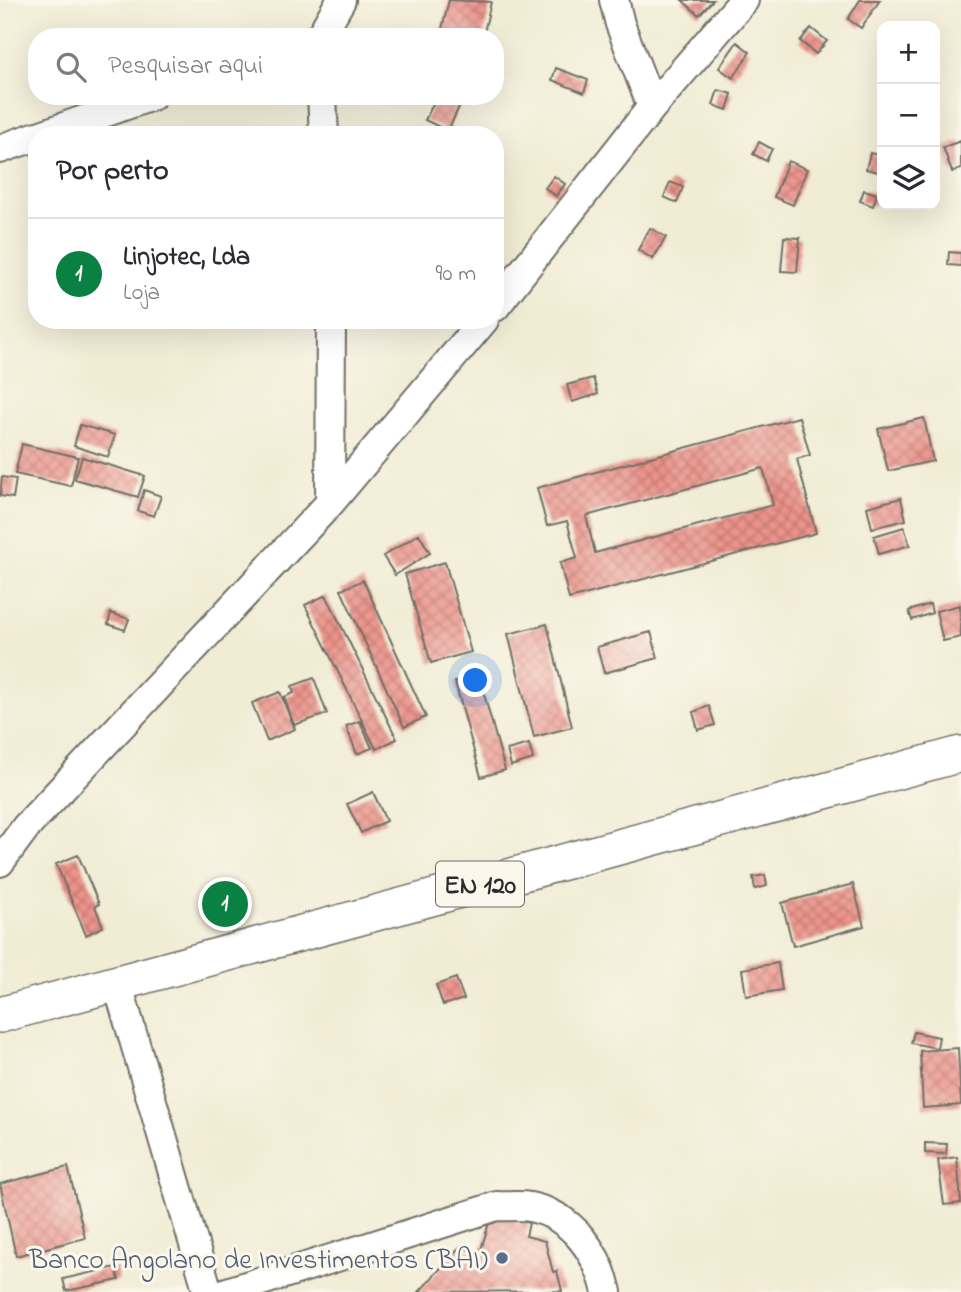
<!DOCTYPE html>
<html lang="pt">
<meta charset="utf-8">
<style>
body{margin:0;font-family:"Indie Flower",sans-serif;background:#f7f7f7;color:#2b2b33}
.controls{position:absolute;right:21px;top:21px;display:grid;overflow:hidden;border-radius:14px;box-shadow:0 7px 28px #0002}
.controls button{width:63px;height:63px;display:grid;place-items:center;padding:0;border:0;border-bottom:2px solid #e1e1e2;background:#fff;color:#2b2b33;font:35px sans-serif}
.you{position:absolute;left:476px;top:681px;width:24px;height:24px;margin:-18px;border:5px solid #fff;border-radius:50%;background:#1a73e8;box-shadow:0 0 0 10px #1a73e833}
.badge{display:grid;place-items:center;width:46px;height:46px;border-radius:50%;background:#0b8043;color:#fff;font-size:23px;font-weight:700}
.pin{position:absolute;translate:-50% -50%;border:4px solid #fff;box-shadow:0 2px 7px #0006}
.list{margin:0;padding:0;list-style:none}
h2{display:flex;justify-content:space-between;align-items:center;height:91px;margin:0;padding:0 28px;font-size:30px}
h2 small{font-size:23px;font-weight:400;color:#7c7c81}
.list li{display:grid;grid-template-columns:46px 1fr auto;gap:21px;align-items:center;box-sizing:border-box;height:112px;padding:0 28px;border-top:2px solid #e1e1e2}
.list b{display:block;font-size:26px;white-space:nowrap}
.list p{margin:0;font-size:23px;white-space:nowrap;color:#7c7c81}
.list em{font-size:23px;font-style:normal;color:#7c7c81}
.icon{flex:none;width:38px;height:38px;fill:none;stroke:currentColor;stroke-width:2;stroke-linecap:round;stroke-linejoin:round}
.map{position:relative;flex:none;width:961px;height:1292px;overflow:hidden}
.search{position:absolute;background:#fff;box-shadow:0 7px 28px #0002;left:28px;top:28px;width:476px;height:77px;display:flex;align-items:center;gap:18px;box-sizing:border-box;padding:0 24px;border-radius:28px;color:#7c7c81;font-size:26px}
.panel{position:absolute;background:#fff;box-shadow:0 7px 28px #0002;left:28px;top:126px;width:476px;height:203px;border-radius:28px}
.map>svg:first-child{display:block}
.building{fill:url(#building-cross-hatch);fill-rule:evenodd}
.lines{fill:none;stroke-linecap:round;stroke-linejoin:round}
.minor-casing{stroke:#706f66;stroke-width:32}
.major-casing{stroke:#706f66;stroke-width:38}
.minor{stroke:#fff;stroke-width:28}
.major{stroke:#fff;stroke-width:35}
.service-dot{fill:#5c6f8a;stroke:#fbf7ec;stroke-width:2.5}
.labels{text-anchor:middle;stroke-width:6;stroke-linejoin:round;paint-order:stroke}
.shield{fill:#fbf7ec;stroke:#696865;stroke-width:2}
.shield-label{font-size:26px;font-weight:bold;fill:#2b2b2b}
.service-label{font-size:28px;fill:#4e5e75;stroke:#fbf7ec;text-anchor:end}
</style>
<div class="map">
<svg width="961" height="1292" viewBox="0 0 961 1292">
<defs>
<pattern id="building-cross-hatch" width="8" height="8" patternUnits="userSpaceOnUse" patternTransform="scale(1.75)"><rect width="8" height="8" fill="#ec938a"/><path d="M0 0l8 8M0 8l8-8" fill="none" stroke="#bf7871"/></pattern>
</defs>
<rect width="100%" height="100%" fill="#fbf7ec"/>
<filter id="ink" filterUnits="userSpaceOnUse"><feTurbulence type="fractalNoise" baseFrequency=".0143" numOctaves="2"/><feDisplacementMap in="SourceGraphic" scale="14" xChannelSelector="R" yChannelSelector="G"/><feConvolveMatrix kernelMatrix="1 2 1 2 8 2 1 2 1" color-interpolation-filters="sRGB"/></filter>
<filter id="wash" filterUnits="userSpaceOnUse"><feTurbulence type="fractalNoise" baseFrequency=".00686" numOctaves="4" result="noise"/><feDisplacementMap in="SourceGraphic" scale="28" xChannelSelector="R" yChannelSelector="G"/><feGaussianBlur stdDeviation="1.57" result="paint"/><feColorMatrix in="noise" values="0 0 0 0 0 0 0 0 0 0 0 0 0 0 0 0 0 1.4 0 .05"/><feComposite in="paint" operator="in"/></filter>
<g filter="url(#wash)">
<rect width="100%" height="100%" fill="#f1ecd4"/>
<g id="blocks">
<path class="building" d="M449 0 491 2 483 37H440Z
M682 0H713L699 15Z
M860 0H880L861 28 848 19Z
M811 28 827 41 816 54 800 41Z
M737 42 750 52 733 78 719 68Z
M556 68 588 80 584 93 552 80Z
M718 90 732 94 727 110 713 105Z
M437 96H464L448 131 425 120Z
M961 141V169L952 172 943 147Z
M759 142 772 149 766 161 753 154Z
M870 153 882 156V173L866 169Z
M788 161 807 169 793 205 774 197Z
M554 176 565 184 556 196 545 188Z
M670 182 683 187 677 203 664 197Z
M864 190 877 194 873 206 860 201Z
M650 228 666 237 653 259 638 250Z
M784 237 800 238 797 272 781 271Z
M949 252 961 253V266L948 265Z
M593 378 598 394 572 402 567 385Z
M799 417 810 455 797 459 816 533 569 599 560 563 577 558 567 521 547 526 537 488ZM763 468 773 505 595 553 586 516Z
M924 418 933 461 888 471 878 429Z
M80 425 115 435 108 457 74 446Z
M22 444 78 457 71 486 15 474Z
M82 457 145 476 138 497 75 479Z
M2 477 16 479 13 498 0 496Z
M144 490 161 496 154 516 138 511Z
M901 498 906 520 872 528 867 507Z
M904 527 910 545 879 554 874 536Z
M419 534 430 553 395 575 383 556Z
M445 562 471 652 431 663 405 574Z
M363 580 426 717 404 727 341 590Z
M326 595 397 739 376 749 305 605Z
M930 604 932 613 912 620 909 611Z
M960 605 961 637 943 641 936 611Z
M111 613 129 619 125 630 108 624Z
M547 624 572 727 534 737 508 634Z
M651 632 658 658 604 673 597 647Z
M479 676 505 770 481 777 455 682Z
M314 678 327 714 294 725 284 697 294 693 292 686Z
M280 692 295 729 267 741 252 703Z
M709 706 715 725 698 730 693 712Z
M360 721 372 748 357 754 346 726Z
M529 744 533 759 511 766 507 750Z
M373 792 386 821 361 833 347 804Z
M78 855 99 904 95 906 103 927 86 935 56 864Z
M765 875 767 886 755 889 753 877Z
M853 884 864 926 793 946 782 903Z
M778 963 782 990 746 996 742 969Z
M456 978 464 999 443 1005 436 985Z
M914 1032 939 1037 937 1048 911 1043Z
M958 1048 961 1105 923 1108 920 1051Z
M925 1143 947 1144 946 1154 925 1153Z
M957 1157 961 1203 944 1205 938 1160Z
M68 1167 85 1238 16 1256 0 1184Z
M492 1213 529 1223 526 1236 545 1241 553 1272 557 1271 562 1291 419 1292 460 1247 480 1253Z
M116 1267 119 1280 66 1291 63 1279Z"/>
</g>
</g>
<g filter="url(#ink)">
<use href="#blocks" fill-opacity="0" stroke="#706f66" stroke-width="2"/>
<g class="lines">
<g class="minor-casing">
<path id="minor" d="M614 0 620 24 652 107
M320 37 341 0
M322 96 324 135
M41 135 152 96
M0 149 37 136
M495 307 652 107 744 0
M330 503 484 320
M0 862 26 827 330 503 331 320
M117 982 208 1292
M227 1292 497 1206C507 1207 519 1205 530 1207 572 1215 598 1253 607 1292"/>
</g>
<g class="major-casing">
<path id="major" d="M0 1015 961 754"/>
</g>
<use href="#minor" class="minor"/>
<use href="#major" class="major"/>
</g>
</g>
<circle class="service-dot" cx="502" cy="1258" r="7"/>
<g class="labels">
<rect class="shield" x="436" y="861.5" width="88" height="45" rx="5"/>
<g class="shield-label">
<text x="480" y="893">EN 120</text>
</g>
<g class="service-label">
<text x="488" y="1268">Banco Angolano de Investimentos (BAI)</text>
</g>
</g>
</svg>
<div class="controls">
<button>+</button>
<button>−</button>
<button><svg class="icon" aria-label="layers" viewBox="0 0 24 24"><path d="M12 4l9 5-9 5-9-5zM3 14l9 5 9-5"/></svg></button>
</div>
<div class="you"></div>
<div class="pin badge" style="left:225px;top:904px">1</div>
<div class="search"><svg class="icon" aria-label="search" viewBox="0 0 24 24"><circle cx="10" cy="10" r="6"/><path d="M15 15l6 6"/></svg>Pesquisar aqui</div>
<section class="panel">
<h2>Por perto<small></small></h2>
<ul class="list">
<li><span class="badge">1</span><div><b>Linjotec, Lda</b><p>Loja</p></div><em>90 m</em></li>
</ul>
</section>
</div>
